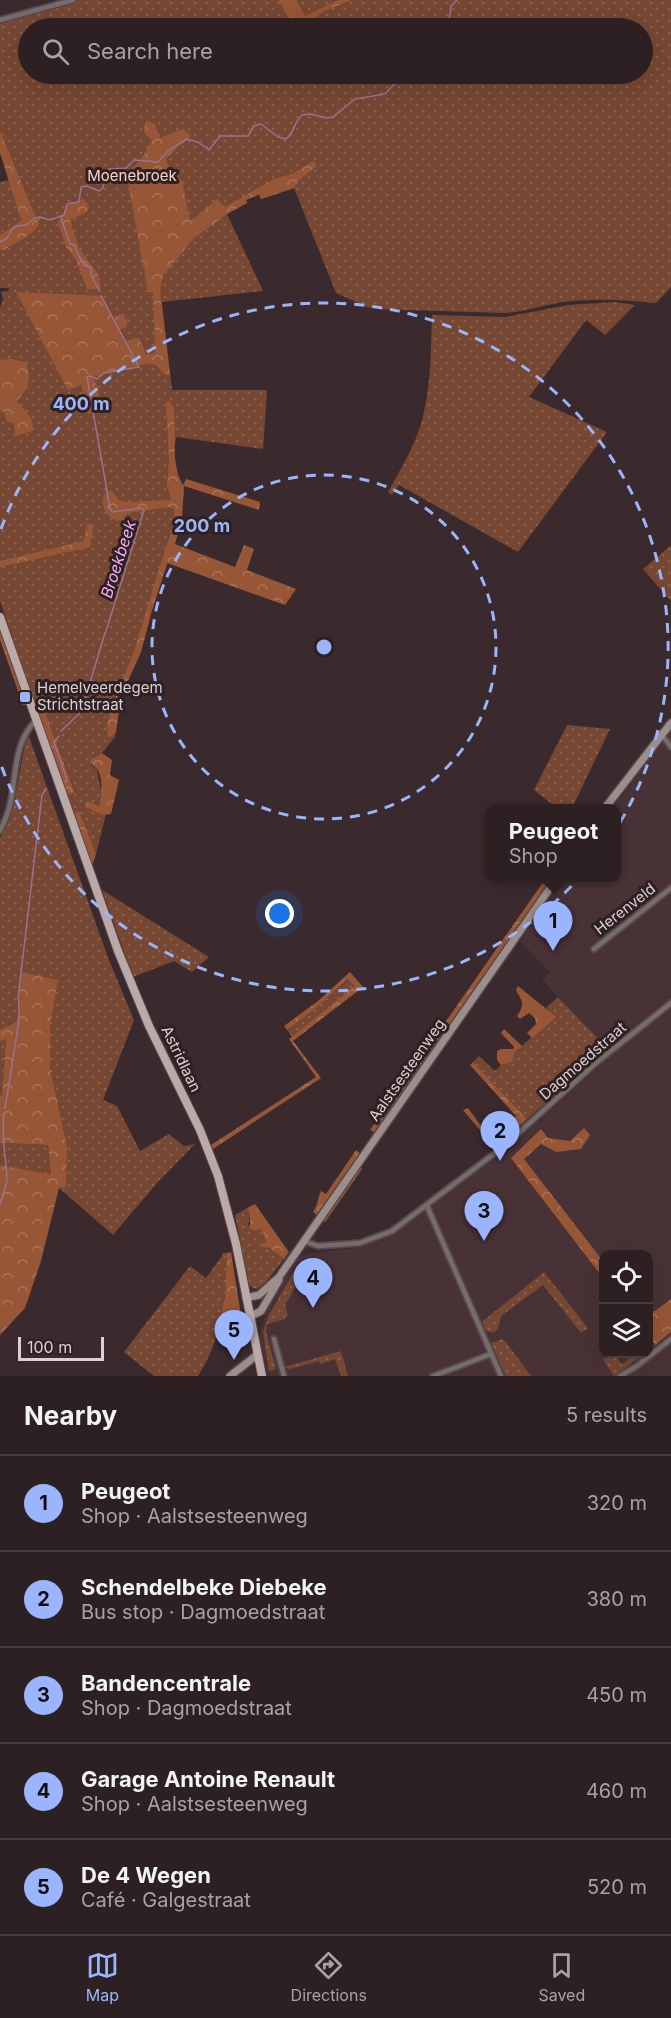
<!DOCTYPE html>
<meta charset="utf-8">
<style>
body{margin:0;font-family:Inter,sans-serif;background:#34282a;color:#f1f3f6}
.controls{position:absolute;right:18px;bottom:18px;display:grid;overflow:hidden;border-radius:12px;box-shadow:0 6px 24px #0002}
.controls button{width:54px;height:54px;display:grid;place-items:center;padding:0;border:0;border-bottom:2px solid #483e40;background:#2c2022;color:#f1f3f6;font:30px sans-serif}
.scale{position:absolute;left:18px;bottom:15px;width:86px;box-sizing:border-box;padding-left:6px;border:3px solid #dbd1d2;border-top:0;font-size:16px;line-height:21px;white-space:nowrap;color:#dbd1d2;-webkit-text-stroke:4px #2f2123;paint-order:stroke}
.you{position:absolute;left:280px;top:914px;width:21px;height:21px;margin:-15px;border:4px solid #fff;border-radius:50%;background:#1a73e8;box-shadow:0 0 0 9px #1a73e833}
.badge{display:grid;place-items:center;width:39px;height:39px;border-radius:50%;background:#9ab5fd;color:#111;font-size:20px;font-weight:700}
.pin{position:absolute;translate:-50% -50px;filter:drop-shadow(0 2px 3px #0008)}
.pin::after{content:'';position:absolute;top:32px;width:21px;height:18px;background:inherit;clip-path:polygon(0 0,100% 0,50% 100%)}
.popup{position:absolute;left:486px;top:804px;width:135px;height:78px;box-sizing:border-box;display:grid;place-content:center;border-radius:12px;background:#2c2022;filter:drop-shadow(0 2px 4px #0005);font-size:20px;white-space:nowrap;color:#a6a3a5}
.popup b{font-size:22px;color:#f1f3f6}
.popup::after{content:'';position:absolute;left:50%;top:100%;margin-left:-12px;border:12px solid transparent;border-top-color:#2c2022}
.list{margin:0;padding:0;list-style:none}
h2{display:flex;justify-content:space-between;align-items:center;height:78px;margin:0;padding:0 24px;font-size:26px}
h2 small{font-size:20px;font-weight:400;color:#a6a3a5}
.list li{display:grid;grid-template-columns:39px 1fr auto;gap:18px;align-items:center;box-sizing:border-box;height:96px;padding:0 24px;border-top:2px solid #483e40}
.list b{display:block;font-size:22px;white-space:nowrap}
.list p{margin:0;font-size:20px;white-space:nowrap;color:#a6a3a5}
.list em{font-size:20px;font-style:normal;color:#a6a3a5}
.icon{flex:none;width:33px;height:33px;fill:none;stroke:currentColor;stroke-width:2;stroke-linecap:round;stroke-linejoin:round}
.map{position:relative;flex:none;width:671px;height:1376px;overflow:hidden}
.search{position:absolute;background:#2c2022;box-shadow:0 6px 24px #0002;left:18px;right:18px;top:18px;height:66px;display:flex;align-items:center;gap:15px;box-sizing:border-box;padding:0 21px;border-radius:33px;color:#a6a3a5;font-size:22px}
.sheet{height:558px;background:#2c2022}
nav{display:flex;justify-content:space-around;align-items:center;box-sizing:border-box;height:84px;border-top:2px solid #483e40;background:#2c2022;font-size:16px;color:#a6a3a5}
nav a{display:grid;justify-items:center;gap:3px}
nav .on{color:#9ab5fd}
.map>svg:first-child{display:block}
.built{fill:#483236;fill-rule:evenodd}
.grass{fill:url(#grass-dots);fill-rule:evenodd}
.forest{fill:url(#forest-crowns)}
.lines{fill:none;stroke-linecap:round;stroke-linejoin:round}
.stream{stroke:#987295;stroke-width:1.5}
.street-casing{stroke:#57484b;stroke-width:8}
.secondary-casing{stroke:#57484b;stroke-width:10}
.primary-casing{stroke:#57484b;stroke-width:10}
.street{stroke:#756c6b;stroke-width:4.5}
.secondary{stroke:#9c8e8d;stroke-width:7}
.primary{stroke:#baa9a7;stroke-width:8}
.ring{fill:none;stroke:#9ab5fd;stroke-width:3;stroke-dasharray:10 8}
.poi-dot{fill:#9ab5fd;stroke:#2f2123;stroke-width:2}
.labels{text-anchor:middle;stroke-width:6;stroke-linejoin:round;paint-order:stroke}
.park-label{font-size:15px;fill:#fbd3c2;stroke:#2f2123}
.poi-label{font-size:15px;fill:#dbd1d2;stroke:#2f2123;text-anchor:start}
.street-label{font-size:15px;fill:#dbd1d2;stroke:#2f2123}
.water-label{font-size:16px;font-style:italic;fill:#f6abf5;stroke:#2f2123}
.centre{fill:#9ab5fd;stroke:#2f2123;stroke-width:3}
.ring-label{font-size:18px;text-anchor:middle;font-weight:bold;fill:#9ab5fd;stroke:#2f2123;stroke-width:6;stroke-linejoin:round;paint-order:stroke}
</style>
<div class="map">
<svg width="671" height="1376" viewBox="0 0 671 1376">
<defs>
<pattern id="grass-dots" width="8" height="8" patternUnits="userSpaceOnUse" patternTransform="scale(1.5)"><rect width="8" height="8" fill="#764732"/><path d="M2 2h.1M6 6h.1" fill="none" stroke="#89604f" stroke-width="1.8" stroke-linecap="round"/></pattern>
<pattern id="forest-crowns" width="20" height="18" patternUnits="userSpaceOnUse" patternTransform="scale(1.5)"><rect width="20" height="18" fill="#975636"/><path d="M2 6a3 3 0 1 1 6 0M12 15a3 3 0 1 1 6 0" fill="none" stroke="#aa755c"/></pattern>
</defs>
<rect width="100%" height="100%" fill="#3a2a2d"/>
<path class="built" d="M671 729V999L608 1049 542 980 550 972 520 941 564 878H616V808H613Z
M671 1007V1376H268L260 1342V1330L274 1294 298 1258 306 1254 356 1248 392 1234 416 1218 506 1150 615 1052ZM604 1254H648V1354H604Z"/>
<path class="grass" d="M78 0H671V287L656 303C624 300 595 298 563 302 543 305 525 312 504 313L375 309 367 307 336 293 294 188 261 199 259 195 246 200 247 203 227 214 263 291 162 302 172 390H267L263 449 176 437 174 452 180 489 182 520 152 610 141 652 121 696 115 737 102 753 93 757 91 765 97 770 101 791 99 806 88 809 97 811 100 814H106L96 854 79 811 73 813 67 795 75 792 45 711 37 713 0 601V308L3 299 1 292 8 291 9 288H0V250H4C15 243 35 235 40 223L35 215 0 130V22ZM28 28H642V74H28Z
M9 180 21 220 0 235V182Z
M615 302 635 305 605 335 586 320 529 397 607 432 518 552 399 485 392 495 388 492C402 467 418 441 424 412 431 380 431 347 432 315L506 317 568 305Z
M670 546 671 547V601L643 569Z
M567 725 610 729 572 808H557L534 790Z
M28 734 109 960 134 1020 103 1100 117 1106 140 1151 169 1134 184 1146 195 1144 157 1183 113 1235 59 1188 67 1146 50 1067V1026L17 1022 0 1029V838C18 807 18 768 28 734Z
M102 890 209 957 192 972 174 961 133 977Z
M349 979 356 987 292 1037 287 1030 320 1005Z
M558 997 608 1049 527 1119 473 1062 479 1056 495 1071 501 1065 512 1062 516 1051 555 1017 546 1008Z
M6 1038 2 1094 0 1096V1041Z
M0 1143 48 1145 51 1174 0 1165Z
M247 1208 250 1216 248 1225 262 1228 268 1247 284 1259 266 1282 257 1289 253 1288 249 1285 235 1215Z
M222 1253H227C227 1296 222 1339 198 1376H154L124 1352 190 1266 206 1278 222 1256Z
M296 1268 301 1284 296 1286 285 1305 288 1316 285 1317V1319L267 1324 266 1332 276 1369 269 1371 263 1332 269 1315Z
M544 1272 588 1328 581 1333 543 1285 501 1316 498 1329 493 1333 485 1330 483 1321Z
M502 1339 505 1341 531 1376H506L491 1343Z
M341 1351 348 1376H341L335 1359 320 1364 319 1361 290 1369 284 1367Z
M608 1354H614L622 1364 636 1354H644L614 1376 603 1360 609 1356Z"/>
<path class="forest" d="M279 0H296L305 16 338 0H351L323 12 307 24 301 19 290 22Z
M148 121 155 124 160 138 183 129 191 136 166 158 167 163 182 181 190 220 195 218 217 199 225 207 274 179 292 174 314 161 317 166 299 180 294 188 261 199 259 194 246 200 247 203 227 214 193 239 163 276 160 292 170 375H165L155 364H145L93 377 99 392 100 410 88 414C84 405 85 395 81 385L68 390 16 292 103 296 113 318 121 314 127 320V326L120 330 126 341 139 338 146 354H153L155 351 153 292H148L127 177C132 164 140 163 145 153 148 148 147 145 152 141L144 132 145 123Z
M0 130 35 215 40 223C35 235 15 243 4 250H0V235L21 220 0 153Z
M83 199 89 205C88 216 78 215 70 220L79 248 98 274 101 289H87L76 260 66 247 58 223 67 206Z
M10 359 25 362C33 376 28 390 17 401 24 411 35 417 33 431L15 436 14 424 7 421 4 412 0 410V360Z
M166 401 170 402 173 406C178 431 169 464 183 485L186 479 260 502 259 510 184 486 182 519H174V509L169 507 128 513 121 520 115 521C105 515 98 502 107 491H112L119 500 127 502 170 500 171 498 167 486 169 460Z
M87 524H94L90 547 0 567V561L84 541Z
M176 524 180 526 175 544 235 567 244 545 254 549 247 570 296 589 285 605 167 563 152 610 141 652 121 696 116 732 110 737H108C102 717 130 667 136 645 148 606 159 566 173 527Z
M0 625 28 705H23L0 640Z
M45 711 75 793 67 795 37 713Z
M102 753 112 760 110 775 119 780 111 814 103 815 85 807 87 801 99 806C101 796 104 778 97 769 95 767 92 765 90 762L91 759Z
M79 811 96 854 92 866 73 813Z
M546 878H553L376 1133 370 1130Z
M21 972 58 980 50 1026V1067L67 1146 66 1187 59 1188 41 1261 25 1308 0 1335V1165L51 1174 48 1145 0 1143V1096L2 1094 6 1039 0 1041V1029L17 1022Z
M350 972 363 987 293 1041 321 1078 213 1149 211 1145 316 1077 289 1039 355 986 348 979 320 1005 287 1030 284 1026 318 1001Z
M518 986 556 1017 532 1038 527 1033 536 1024 535 1018 529 1013 520 1019 517 1016C526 1003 522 1002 516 990Z
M504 1029 522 1046 516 1051 512 1062 501 1065 497 1060V1051L501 1049H513L514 1047 501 1033Z
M473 1062 527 1119 495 1148 463 1110 468 1108 490 1138 497 1142 504 1136C505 1123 507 1124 516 1116L470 1065Z
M584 1128 590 1135 581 1149 556 1152 541 1144 524 1159 603 1261V1278L511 1158 541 1129 548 1138 570 1141Z
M356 1150 361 1154 355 1163 362 1169 325 1222 321 1220 335 1200 330 1197 317 1215 313 1212C319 1203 317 1199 321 1191L326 1194Z
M255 1204 289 1252 284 1259 268 1247 263 1248 261 1244 266 1243 262 1229 256 1230 250 1229V1216L247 1208Z
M231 1252 243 1328 218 1332 225 1296 227 1253Z
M671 1299V1332L655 1345 649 1336V1312L655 1311Z"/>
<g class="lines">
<path class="stream" d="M443 28 449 21 451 6 457 0
M61 217C63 227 68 234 70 244L75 245C76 252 81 260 85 266L91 267V275L99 290
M0 242 7 238 12 229 17 226 26 225 35 218 40 217 50 220 64 215 67 204 79 202 81 187 87 186 99 191 103 188 106 171 109 169 126 168 134 160 158 162 168 151 186 139 198 142 209 150 220 136H248L254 126 261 124 278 137 286 139C294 133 294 122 302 115L310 114 327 118 333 117 355 99 385 94 404 74
M101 296 139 367 104 373 97 379 90 376 87 377 110 508 112 512 142 508 144 510 106 631
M61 731 79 714 83 706 105 633
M59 736 54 742 67 780 65 782
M5 1109 18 1027C19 1017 20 1008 18 998L42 795 46 789
M4 1114C1 1136 6 1157 7 1179
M0 1205 7 1181"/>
<g class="street-casing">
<path id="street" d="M0 20 73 0
M662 735 671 747
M0 831C5 821 9 811 11 800 16 774 15 738 37 720
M594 949 671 888
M427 1206 501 1376
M304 1241 318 1246 360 1243 392 1231 503 1147 597 1062 671 1003
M274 1339 284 1376
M433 1376 491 1354
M620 1376 637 1366 671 1339"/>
</g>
<g class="secondary-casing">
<path id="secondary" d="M605 808 671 723
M246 1298 259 1295 279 1277 557 878
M249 1317 261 1311 279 1280
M230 1376 257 1355"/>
</g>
<g class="primary-casing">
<path id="primary" d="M0 617 118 951 149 1026 200 1130 218 1176 236 1244 262 1376"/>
</g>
<use href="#street" class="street"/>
<use href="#secondary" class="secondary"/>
<use href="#primary" class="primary"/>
</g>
<g class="ring">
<circle cx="324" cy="647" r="172"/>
<path d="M1 529A344 344 0 1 1 1 765"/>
</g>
<rect class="poi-dot" x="19" y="691" width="12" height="12" rx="3"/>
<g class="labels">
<g class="park-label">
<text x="132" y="181">Moenebroek</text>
</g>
<g class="poi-label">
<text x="37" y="693">Hemelveerdegem<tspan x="37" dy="17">Strichtstraat</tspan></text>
</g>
<g class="street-label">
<text transform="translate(625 909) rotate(-38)" y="5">Herenveld</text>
<text transform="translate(181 1059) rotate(64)" y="5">Astridlaan</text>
<text transform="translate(583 1061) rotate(-41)" y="5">Dagmoedstraat</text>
<text transform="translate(407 1070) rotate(-55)" y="5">Aalstsesteenweg</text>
</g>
<g class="water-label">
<text transform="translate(118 559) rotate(-72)" y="6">Broekbeek</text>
</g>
</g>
<circle cx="324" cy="647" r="9" class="centre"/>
<g class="ring-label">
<text x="81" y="410">400 m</text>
<text x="202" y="532">200 m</text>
</g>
</svg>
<div class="controls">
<button><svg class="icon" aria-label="locate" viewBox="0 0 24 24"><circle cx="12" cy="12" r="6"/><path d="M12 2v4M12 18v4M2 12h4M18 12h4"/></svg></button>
<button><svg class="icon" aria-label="layers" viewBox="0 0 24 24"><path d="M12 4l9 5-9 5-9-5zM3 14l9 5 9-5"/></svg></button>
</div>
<div class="scale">100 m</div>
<div class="you"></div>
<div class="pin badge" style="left:553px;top:951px">1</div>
<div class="popup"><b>Peugeot</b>Shop</div>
<div class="pin badge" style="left:500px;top:1161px">2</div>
<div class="pin badge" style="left:484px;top:1241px">3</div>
<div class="pin badge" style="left:313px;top:1308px">4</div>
<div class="pin badge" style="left:234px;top:1360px">5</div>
<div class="search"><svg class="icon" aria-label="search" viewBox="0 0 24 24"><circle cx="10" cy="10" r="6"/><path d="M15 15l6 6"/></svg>Search here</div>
</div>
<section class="sheet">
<h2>Nearby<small>5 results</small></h2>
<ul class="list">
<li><span class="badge">1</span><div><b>Peugeot</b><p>Shop · Aalstsesteenweg</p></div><em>320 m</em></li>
<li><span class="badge">2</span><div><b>Schendelbeke Diebeke</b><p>Bus stop · Dagmoedstraat</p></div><em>380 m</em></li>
<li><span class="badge">3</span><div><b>Bandencentrale</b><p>Shop · Dagmoedstraat</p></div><em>450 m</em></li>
<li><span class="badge">4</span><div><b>Garage Antoine Renault</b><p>Shop · Aalstsesteenweg</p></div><em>460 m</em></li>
<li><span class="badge">5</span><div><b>De 4 Wegen</b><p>Café · Galgestraat</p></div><em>520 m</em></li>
</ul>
</section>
<nav>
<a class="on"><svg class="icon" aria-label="map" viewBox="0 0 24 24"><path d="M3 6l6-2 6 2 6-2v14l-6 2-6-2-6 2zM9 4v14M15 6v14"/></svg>Map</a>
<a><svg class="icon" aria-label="directions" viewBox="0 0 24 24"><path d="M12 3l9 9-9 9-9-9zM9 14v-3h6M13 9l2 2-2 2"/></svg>Directions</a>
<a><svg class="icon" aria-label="saved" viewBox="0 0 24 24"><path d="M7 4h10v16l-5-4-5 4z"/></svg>Saved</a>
</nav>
